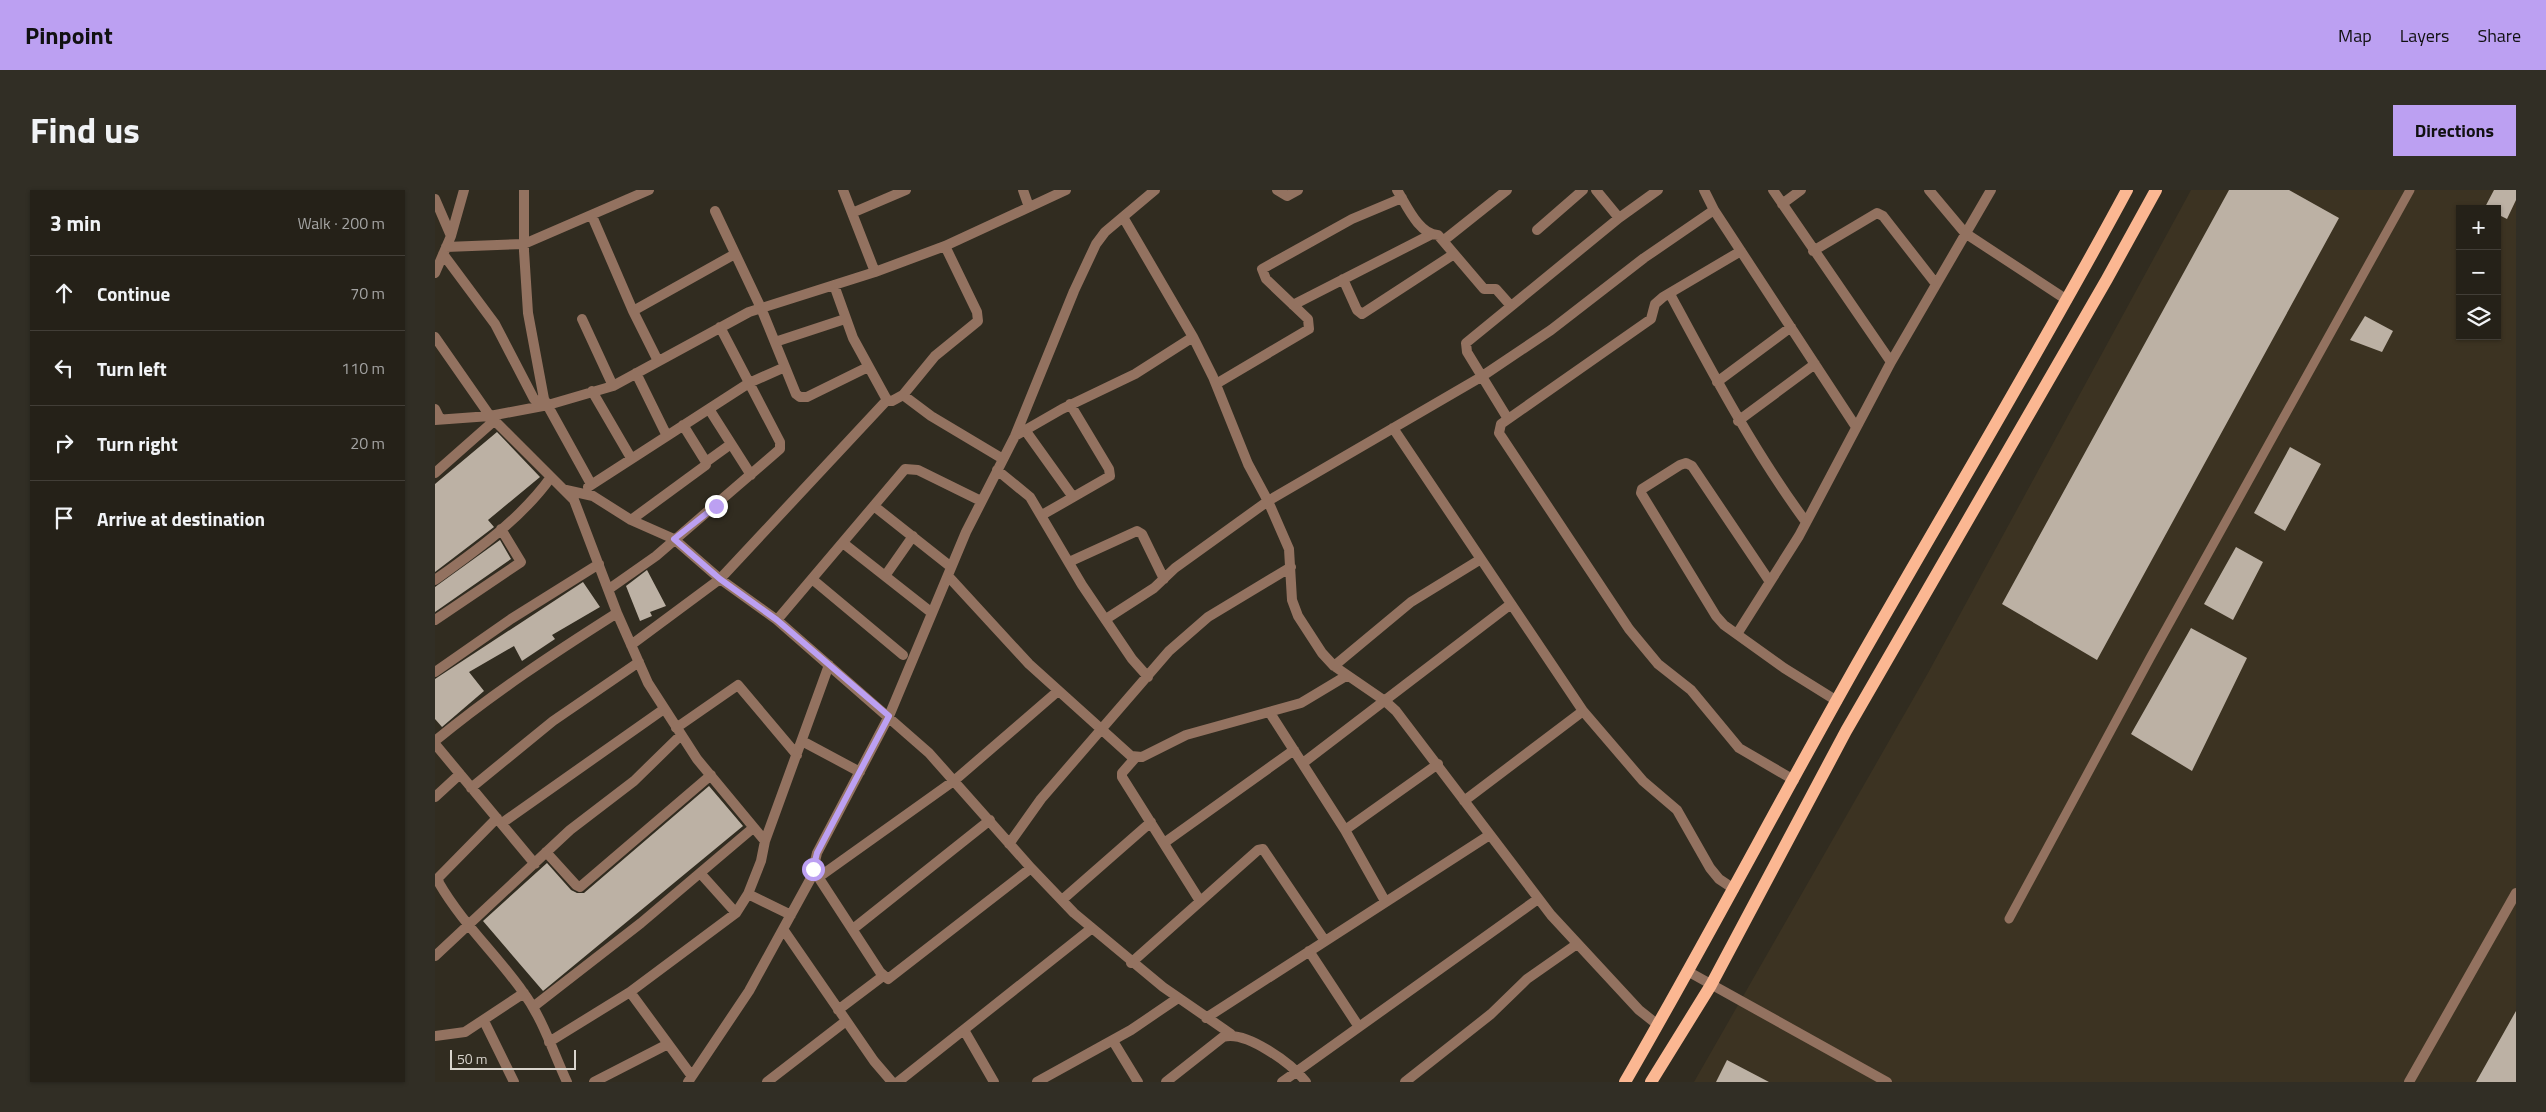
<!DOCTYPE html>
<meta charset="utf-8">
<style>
body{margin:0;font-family:"Titillium Web",sans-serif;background:#312e25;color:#f1f3f6}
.controls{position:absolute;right:15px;top:15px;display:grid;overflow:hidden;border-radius:0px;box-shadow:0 1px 4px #0004}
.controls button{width:45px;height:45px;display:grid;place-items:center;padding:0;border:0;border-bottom:1px solid #423e37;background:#252118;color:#f1f3f6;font:25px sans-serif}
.scale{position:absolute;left:15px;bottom:12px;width:126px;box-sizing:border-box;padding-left:5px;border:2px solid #d9d5ce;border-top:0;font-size:14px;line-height:18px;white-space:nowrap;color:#d9d5ce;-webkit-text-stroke:4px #312c20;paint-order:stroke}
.stop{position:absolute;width:15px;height:15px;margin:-11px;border:4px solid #bca0f2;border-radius:50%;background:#fff}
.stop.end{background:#bca0f2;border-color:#fff;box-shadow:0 1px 5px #0008}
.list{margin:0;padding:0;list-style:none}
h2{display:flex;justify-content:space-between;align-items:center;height:65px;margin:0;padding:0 20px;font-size:21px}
h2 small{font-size:16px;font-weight:400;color:#a3a3a2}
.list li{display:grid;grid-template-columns:32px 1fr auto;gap:15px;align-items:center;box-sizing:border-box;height:75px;padding:0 20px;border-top:1px solid #423e37}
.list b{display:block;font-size:19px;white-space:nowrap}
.list em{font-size:16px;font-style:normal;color:#a3a3a2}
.icon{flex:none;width:28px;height:28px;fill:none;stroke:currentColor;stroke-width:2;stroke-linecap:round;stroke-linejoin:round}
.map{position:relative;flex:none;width:2081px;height:892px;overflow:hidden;border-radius:0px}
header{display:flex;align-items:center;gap:30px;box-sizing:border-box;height:70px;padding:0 25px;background:#bca0f2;color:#111}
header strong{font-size:24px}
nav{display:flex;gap:28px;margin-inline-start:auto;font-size:18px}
.intro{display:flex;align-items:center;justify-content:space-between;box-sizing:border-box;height:120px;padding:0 30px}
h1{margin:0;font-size:35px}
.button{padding:12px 22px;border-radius:0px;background:#bca0f2;color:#111;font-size:18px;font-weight:700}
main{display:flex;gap:30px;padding:0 30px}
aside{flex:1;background:#252118;border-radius:0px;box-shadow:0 1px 4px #0004}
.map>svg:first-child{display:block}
.built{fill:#3c3322;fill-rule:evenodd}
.building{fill:#bcb1a4}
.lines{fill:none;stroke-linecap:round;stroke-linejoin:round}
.lane{stroke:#937260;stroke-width:9}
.street{stroke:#937260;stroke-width:10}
.primary{stroke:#fbb792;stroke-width:12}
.route{stroke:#bca0f2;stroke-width:6}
</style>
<header>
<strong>Pinpoint</strong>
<nav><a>Map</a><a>Layers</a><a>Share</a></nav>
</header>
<div class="intro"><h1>Find us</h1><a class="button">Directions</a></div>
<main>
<aside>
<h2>3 min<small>Walk · 200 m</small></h2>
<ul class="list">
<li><svg class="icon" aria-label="ahead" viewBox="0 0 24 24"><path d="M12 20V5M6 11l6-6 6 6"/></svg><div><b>Continue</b></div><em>70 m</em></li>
<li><svg class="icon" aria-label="left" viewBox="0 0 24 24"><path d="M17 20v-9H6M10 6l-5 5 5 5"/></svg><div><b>Turn left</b></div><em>110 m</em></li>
<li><svg class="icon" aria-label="right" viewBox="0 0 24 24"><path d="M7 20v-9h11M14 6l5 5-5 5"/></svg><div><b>Turn right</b></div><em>20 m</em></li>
<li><svg class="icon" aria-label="arrive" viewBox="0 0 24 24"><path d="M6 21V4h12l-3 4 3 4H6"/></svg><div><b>Arrive at destination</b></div></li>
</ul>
</aside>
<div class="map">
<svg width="2081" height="892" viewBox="0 0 2081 892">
<rect width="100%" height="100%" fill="#312c20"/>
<path class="built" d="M1756 0H2081V892H1259L1493 483ZM2025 19H2062V146H2025Z"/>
<path class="building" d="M1794 0H1854L1904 28 1662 470 1567 414Z
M2059 0H2081V10L2072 29 2062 24V19H2049Z
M1930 126 1958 141 1947 162 1915 150Z
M62 242 105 287 53 330 59 337 0 382V294Z
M1855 257 1886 274 1850 341 1819 323Z
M65 350 76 369 0 422V397Z
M1801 357 1828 372 1798 430 1769 414Z
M212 380 231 416 215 422 217 426 205 431 191 396Z
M148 392 165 417 117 445 120 449 87 471 79 456 34 482 49 501 7 537 0 529V489Z
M1756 438 1812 468 1757 581 1696 544Z
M274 596 308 636 108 801 48 731 112 673 136 700 142 703H149Z
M2081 821V892H2041Z
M1292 870 1334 892H1281Z"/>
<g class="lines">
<path class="lane" d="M1574 729 1715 468 1975 0"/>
<path class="street" d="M89 0V61L93 123 109 209 156 294
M408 0 440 82
M588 0 594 17
M842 0 852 6 863 0
M962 0C971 14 984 45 1003 45L1049 99H1061L1076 116
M1161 0 1184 28
M1269 0 1279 20 1421 237
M1338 0 1456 172
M1494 0 1530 43 1632 110
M0 9 16 46
M1347 14 1366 0
M280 21 326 118 361 204 365 207H372L433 177
M417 23 471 0
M157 26 198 121 223 171
M688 27 758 147 778 187 813 274 833 311 854 359 857 410 863 426 887 463 899 476 950 511 961 521 1116 725 1204 820 1223 835
M1102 40 1148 0
M1008 51 1072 0
M11 57 89 54 214 0
M1306 61 1228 107 1220 114 1216 129 1066 234 1064 243 1194 439 1223 474 1256 500 1304 558 1359 590
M1378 61 1442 23 1448 26 1501 94
M8 64 60 134 99 209 103 211 109 209
M0 83 16 46 29 0
M908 89 922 120 927 124 1019 64
M399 95 418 148 452 210 457 211 468 205 500 166 543 131 542 122 510 56
M1235 104C1277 182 1318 260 1371 332
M858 115 995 45
M198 121 300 64
M147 129 178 196
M0 147 55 226 139 310 182 423 213 493 262 569 330 651
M340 152 410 129
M201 183 232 246
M1282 192 1356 137
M781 194 874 139 873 129 831 89 827 79 917 29 967 8
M157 201 196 268
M468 205 496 226 568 269
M0 219 5 229
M274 219 316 285
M1073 229 1032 162 1031 153 1184 28 1223 0
M0 230 55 226 113 215 178 196 314 122 440 82 510 56 631 0
M1303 231 1380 174
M958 238 1148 521 1208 591 1242 620 1275 678 1284 689 1299 699
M590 240 638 307
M580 246 627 219 700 184 758 147
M271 272 296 254
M562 280 595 307 647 395 697 469 713 487
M0 283 60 230
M153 297 314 193 350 177
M131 300 158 306 196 330 239 349 285 389 342 430 494 563 596 678 639 723 728 797 796 844
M439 316 516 377
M607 325 675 286 674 279 635 214
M196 330 271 275V272L248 235
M408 353 497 423
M634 372 702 341 707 344 729 389
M450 386 478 346
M513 386 594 474 696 566 707 567 751 545 866 513 911 486
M377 389 468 465
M0 390C42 360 86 329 116 287
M1335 392 1257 276 1251 273 1245 275 1207 299 1206 303 1281 426 1289 435 1349 478 1402 511
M174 399 221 366 345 259V252L285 137
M671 429 719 398 740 378 833 311 1046 187 1116 140 1209 68 1279 20
M0 430 86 372 66 339
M342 430 470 279 483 280 546 311
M1302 444 1364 346 1456 172 1556 0
M196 455 285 389 452 210
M899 476 976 412 1046 369
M0 482 76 429 164 374
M835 523 910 640 950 711
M241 538 303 495 362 565
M0 551C58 503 119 463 182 423
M367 551 425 582
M0 554 100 674
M701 567 687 583V587L765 711
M868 573 1076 414
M36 598 118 531 204 472
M0 607 25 584
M1029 611 1148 521
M62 628 3 688 4 693C27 733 62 765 88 802 108 829 118 862 132 892
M67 633 229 519
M910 640 1003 574
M729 653 859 560
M574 654 606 609 734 461 773 427 856 377
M111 662 141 695 145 697 276 585
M378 679 445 782 453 789 596 678
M266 684 301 723
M384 687 520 590 623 501
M313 704 356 725
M627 710 716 632
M348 739 439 871 457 892
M418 739 555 630
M874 761 924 837
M0 766 135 640 199 591 246 545
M696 773 823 660 828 659 890 751
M1254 782 1452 892
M195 802 256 885
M98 817 206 733 318 638
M403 820 448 786
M771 828 1053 646
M49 831 79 892
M529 840 559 892
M0 846 30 842 89 803
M678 851 703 892
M114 852 195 802 301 723 313 704 326 671 330 651 394 475
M159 892 233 854
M253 892 314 801 376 688 382 663 454 526 531 342 580 246 639 101 661 54 670 42 720 0
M332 892 411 831
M463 892 657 738
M602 892 696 840 743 808
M731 892 788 847C811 840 857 874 871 892
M847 892 1103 709
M970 892 1056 824 1092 789 1142 754
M1974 892 2081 703"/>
<path class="primary" d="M1190 892C1270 754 1344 612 1422 474 1512 316 1606 160 1692 0
M1216 892 1276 795 1411 541 1672 89 1721 0"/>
</g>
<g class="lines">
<path class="route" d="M281 316 239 349 285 389 342 430 454 526 382 663 378 679"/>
</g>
</svg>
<div class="controls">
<button>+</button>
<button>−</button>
<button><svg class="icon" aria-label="layers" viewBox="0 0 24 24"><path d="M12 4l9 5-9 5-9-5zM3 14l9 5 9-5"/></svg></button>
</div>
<div class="scale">50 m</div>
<div class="stop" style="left:378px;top:679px"></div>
<div class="stop end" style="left:281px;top:316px"></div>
</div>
</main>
